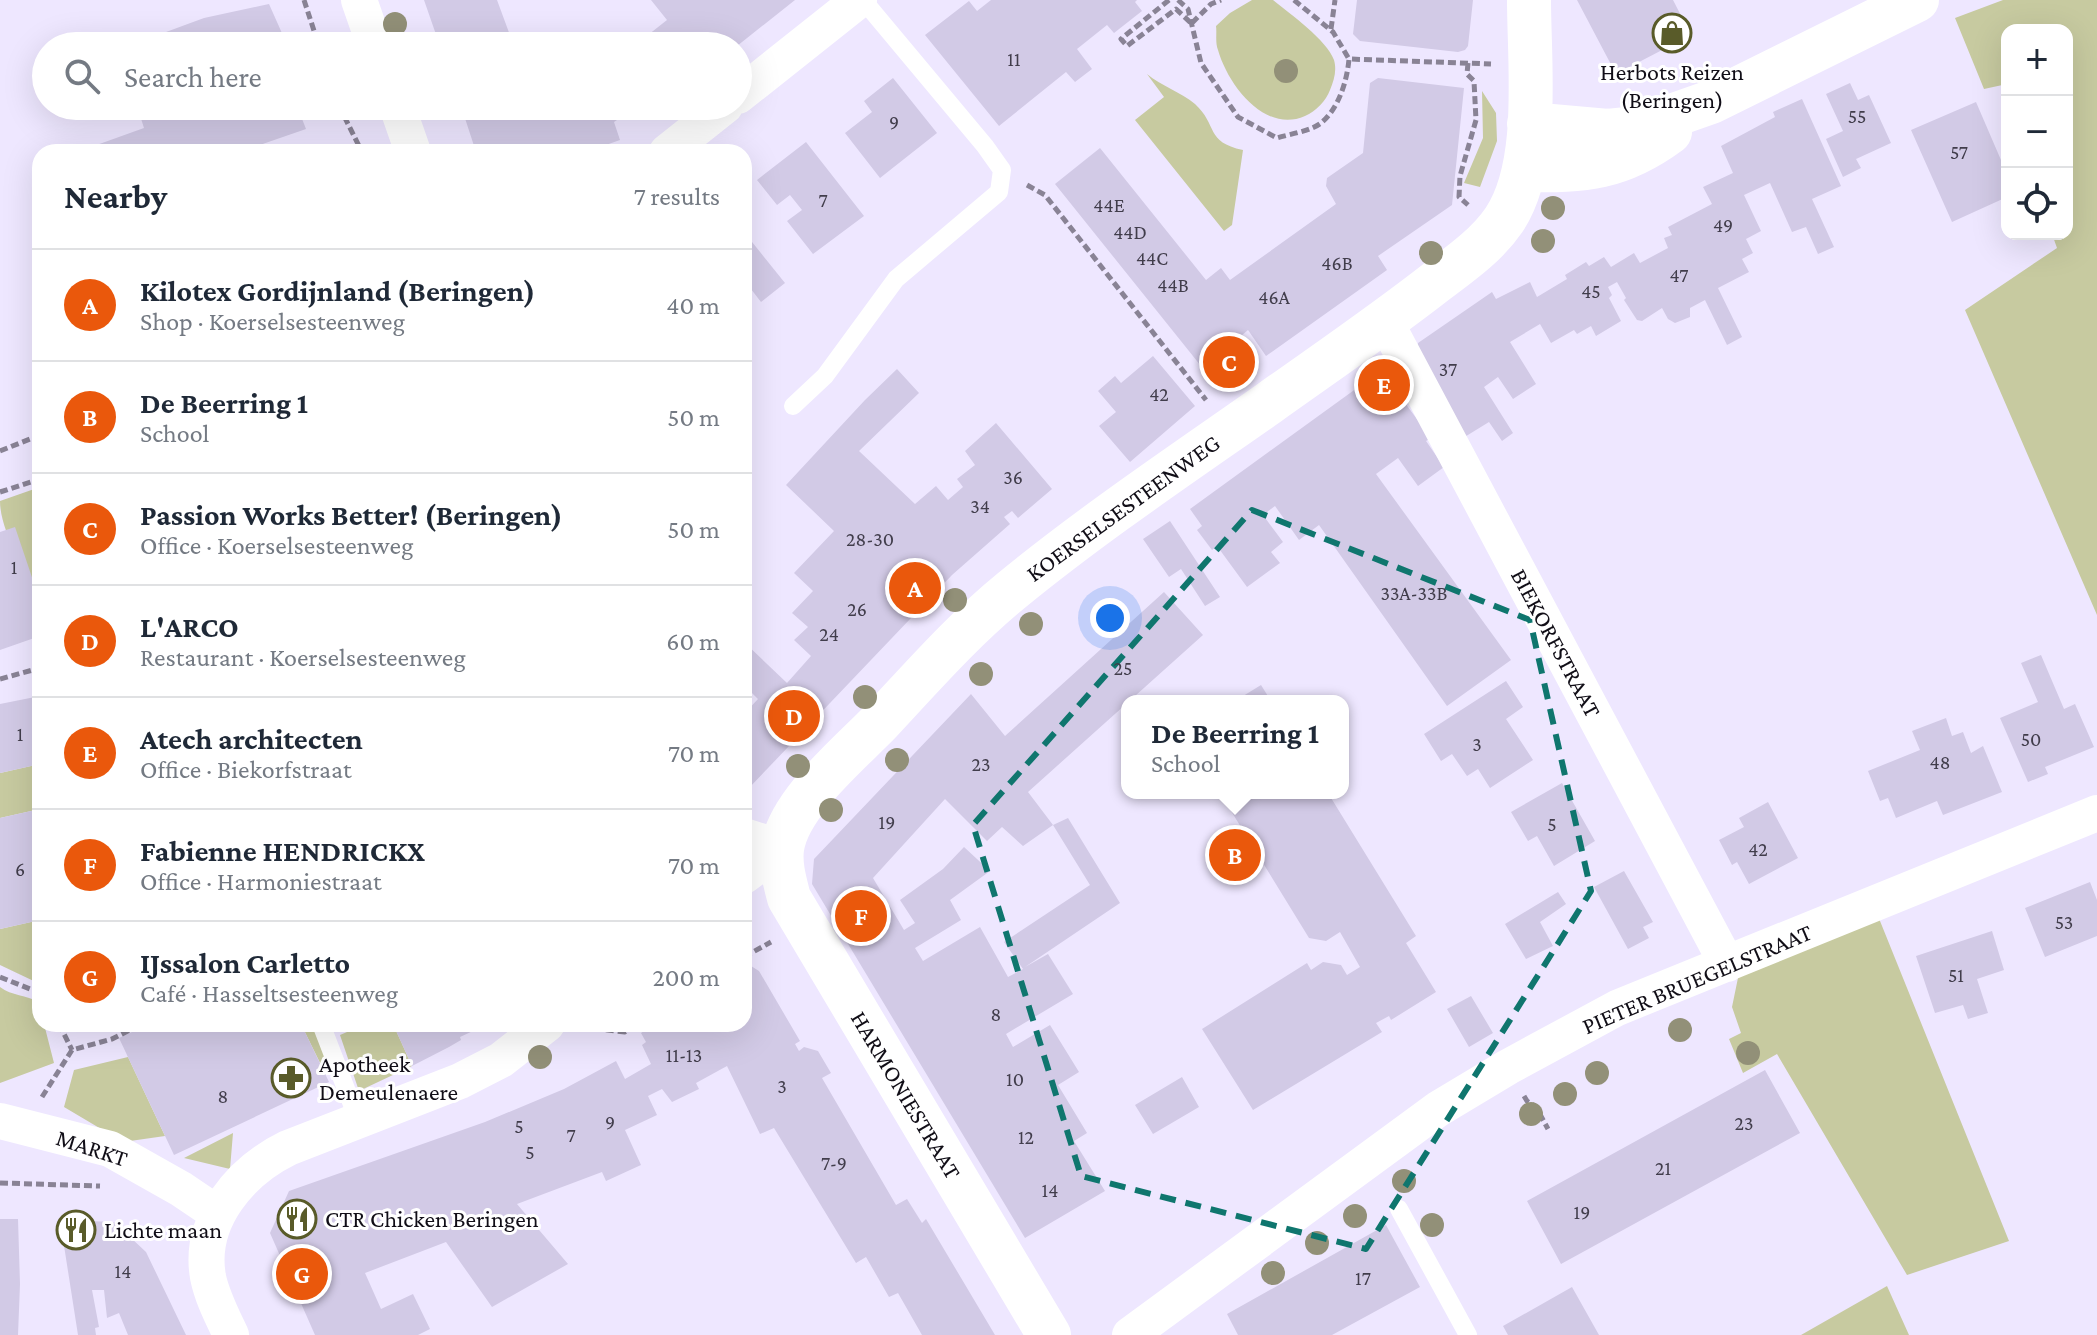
<!DOCTYPE html>
<meta charset="utf-8">
<style>
body{margin:0;font-family:"Crimson Pro",serif;background:#f6f6f7;color:#1f2937}
.controls{position:absolute;right:24px;top:24px;display:grid;overflow:hidden;border-radius:16px;box-shadow:0 8px 32px #0002}
.controls button{width:72px;height:72px;display:grid;place-items:center;padding:0;border:0;border-bottom:2px solid #e0e1e3;background:#fff;color:#1f2937;font:40px sans-serif}
.you{position:absolute;left:1110px;top:618px;width:28px;height:28px;margin:-20px;border:6px solid #fff;border-radius:50%;background:#1a73e8;box-shadow:0 0 0 12px #1a73e833}
.badge{display:grid;place-items:center;width:52px;height:52px;border-radius:50%;background:#ea580c;color:#fff;font-size:26px;font-weight:700}
.pin{position:absolute;translate:-50% -50%;border:4px solid #fff;box-shadow:0 2px 8px #0006}
.popup{position:absolute;left:1121px;top:695px;width:228px;height:104px;box-sizing:border-box;display:grid;place-content:center;border-radius:16px;background:#fff;filter:drop-shadow(0 2px 6px #0005);font-size:26px;white-space:nowrap;color:#747a83}
.popup b{font-size:30px;color:#1f2937}
.popup::after{content:'';position:absolute;left:50%;top:100%;margin-left:-16px;border:16px solid transparent;border-top-color:#fff}
.list{margin:0;padding:0;list-style:none}
h2{display:flex;justify-content:space-between;align-items:center;height:104px;margin:0;padding:0 32px;font-size:34px}
h2 small{font-size:26px;font-weight:400;color:#747a83}
.list li{display:grid;grid-template-columns:52px 1fr auto;gap:24px;align-items:center;box-sizing:border-box;height:112px;padding:0 32px;border-top:2px solid #e0e1e3}
.list b{display:block;font-size:30px;white-space:nowrap}
.list p{margin:0;font-size:26px;white-space:nowrap;color:#747a83}
.list em{font-size:26px;font-style:normal;color:#747a83}
.icon{flex:none;width:44px;height:44px;fill:none;stroke:currentColor;stroke-width:2;stroke-linecap:round;stroke-linejoin:round}
.map{position:relative;flex:none;width:2097px;height:1335px;overflow:hidden}
.search{position:absolute;background:#fff;box-shadow:0 8px 32px #0002;left:32px;top:32px;width:720px;height:88px;display:flex;align-items:center;gap:20px;box-sizing:border-box;padding:0 28px;border-radius:44px;color:#747a83;font-size:30px}
.panel{position:absolute;background:#fff;box-shadow:0 8px 32px #0002;left:32px;top:144px;width:720px;height:888px;border-radius:24px}
.map>svg:first-child{display:block}
.green{fill:#c7caa0}
.building{fill:#d2cae6}
.lines{fill:none;stroke-linecap:round;stroke-linejoin:round}
.path{stroke:#898395;stroke-width:5;stroke-dasharray:8 4;stroke-linecap:butt}
.lane{stroke:#fff;stroke-width:18}
.street{stroke:#fff;stroke-width:36}
.secondary{stroke:#fff;stroke-width:44}
.tree{fill:#929078}
.marked{fill:none;stroke:#0f766e;stroke-width:6;stroke-dasharray:16 10;stroke-linejoin:round}
.labels{text-anchor:middle;stroke-width:6;stroke-linejoin:round;paint-order:stroke}
.number-label{font-size:20px;fill:#413d4b}
.poi-label{font-size:24px;fill:#110e17;stroke:#fff;text-anchor:start}
.street-label{font-size:24px;fill:#110e17;stroke:#fff}
</style>
<div class="map">
<svg width="2097" height="1335" viewBox="0 0 2097 1335">
<rect width="100%" height="100%" fill="#eee7ff"/>
<path class="green" d="M1252 0H1273C1290 14 1327 40 1334 60 1337 71 1334 80 1330 90 1326 101 1316 111 1305 116 1265 134 1228 85 1218 50 1215 43 1217 33 1216 26L1230 13Z
M2003 0H2097V615L1965 310 2057 248 2052 234H2067V30H2007V84L1984 89 1955 18Z
M1147 74C1161 86 1181 92 1195 104 1218 125 1205 142 1243 150L1232 225 1224 231 1135 120 1164 97Z
M1482 91 1496 113 1497 141 1480 187 1464 183 1483 138Z
M40 487V601C27 573 0 532 0 501Z
M40 764V809L0 818V773Z
M1878 916 2009 1241 1907 1275 1777 1054 1743 1073 1729 1039 1741 1033 1732 1007 1739 973Z
M40 920V984L0 965V929Z
M0 987C12 996 26 995 39 1002L40 1024H44L54 1063 0 1083Z
M301 1024H312L331 1067 324 1071Z
M353 1024H393L412 1066 359 1091 340 1035 354 1029Z
M128 1057 165 1136 123 1142 64 1107 74 1070Z
M233 1133 230 1169 184 1158Z
M1887 1286 1909 1335H1801Z"/>
<path class="building" d="M424 0H497L514 46H440Z
M651 0H795L737 46H634L667 20Z
M991 0H1137L1135 2 1142 11 1114 33 1107 25 1077 49 1092 69 1075 82 1066 72 999 126 925 35 969 1 977 11Z
M1357 0H1473L1468 46 1465 50 1458 52 1360 41 1353 34Z
M1577 0H1673L1691 35 1616 74Z
M269 4 285 40 267 46H128L204 18Z
M893 78 937 133 880 178 845 133 872 112 864 101Z
M1378 78 1464 88 1452 205 1378 256 1387 270 1266 356 1248 330 1241 336 1250 349V356L1220 380 1213 381 1055 184 1100 148 1206 280 1221 268 1230 280 1336 204 1326 186 1327 178 1363 153 1370 83Z
M1850 83 1858 100 1869 95 1891 143 1856 159 1861 168 1843 177 1826 139 1843 131 1826 94Z
M1802 99 1841 186 1812 199 1834 247 1818 254 1806 227 1792 232 1770 183 1744 195 1761 231 1746 239 1753 253 1742 259 1749 272 1718 288 1742 337 1727 345 1705 300 1690 308V317L1675 323 1668 319 1662 308 1642 321 1637 320 1624 300 1626 298 1617 282 1608 287 1612 295 1609 298 1621 321 1596 336 1591 326 1577 334 1574 330 1551 343 1540 324 1510 342 1536 384 1513 399 1498 377 1484 387 1513 433 1502 441 1489 422 1463 438 1416 352 1418 343 1492 292 1496 299 1530 282 1537 297 1567 279 1565 275 1586 262 1589 266 1604 257 1611 267 1634 253 1640 263 1668 248 1664 238 1672 235 1668 227 1712 204 1703 187 1733 173 1721 146 1775 117 1773 112Z
M1976 102 2007 174V197L1952 222 1911 130Z
M64 106H91L67 115Z
M137 106H297L306 129 240 152H77L144 128Z
M461 106H535L540 119 575 106H613L617 120 614 122 620 140 586 152H476Z
M806 142 864 216 813 254 787 221 802 210 790 195 777 205 757 180Z
M40 165V186L33 167Z
M744 232 785 283 761 302 744 280Z
M1153 356 1195 406 1130 462 1099 426 1116 412 1098 391 1115 376 1121 383Z
M1386 367 1410 400 1405 403 1431 438 1426 441 1444 467 1418 486 1398 458 1376 474 1511 660 1447 706 1319 525 1299 540 1275 506 1263 515 1283 542 1271 552 1280 563 1247 587 1217 546 1212 550 1197 530 1202 526 1190 509Z
M897 369 919 393 859 451 915 504 936 486 948 500 963 487 957 479 975 465 965 451 996 423 1052 489 1018 518 1012 511 1004 517 1010 524 952 575 749 788 744 783V714L758 699 744 685V642L787 683 811 656 794 640 808 627 792 613 813 591 794 573 834 531 786 485 865 400Z
M1170 521 1220 597 1205 606 1181 569 1169 577 1143 539Z
M15 527 40 601V636L0 650V532Z
M1164 592 1203 635 1028 792 1053 825 1023 846 1002 827 987 841 945 799 873 878 904 930 915 923 900 900 943 869 964 847 990 871 950 900 961 920 915 948 923 961 980 927 1008 977 1023 969 1004 942 1090 885 1053 825 1068 818 1120 903 1025 967 1048 954 1073 994 1006 1034 1013 1047 1050 1025 1079 1072 1058 1085 1087 1133 1074 1141 1105 1191 1025 1238 812 884 814 859 971 694 1005 736Z
M2041 655 2064 709 2075 704 2094 747 2045 767 2048 774 2028 782 2000 718 2038 702 2021 663Z
M1506 681 1523 707 1506 719 1533 760 1490 788 1478 769 1467 776 1452 754 1441 761 1424 734Z
M1261 685 1271 701H1235Z
M40 696V764L0 773V704Z
M1946 718 1952 736 1963 732 1971 753 1983 746 2002 792 1943 815 1937 801 1896 818 1888 798 1880 801 1868 771 1920 750 1912 731Z
M1562 783 1595 841 1554 866 1537 836 1528 841 1511 812Z
M1220 793H1328L1416 936 1406 943 1436 992 1391 1020 1389 1016 1376 1023 1382 1032 1253 1110 1202 1029 1307 963 1311 970 1323 962 1341 965 1347 975 1360 967 1340 932 1326 941 1309 938Z
M1768 802 1798 858 1749 884 1737 862 1732 865 1719 840 1744 827 1739 818Z
M40 809V920L0 929V818Z
M1624 871 1653 922 1643 927 1649 938 1628 949 1594 887Z
M2090 882 2097 900V936L2045 957 2025 908Z
M1558 892 1566 904 1540 922 1553 946 1526 959 1505 924Z
M1992 931 2004 970 1977 979 1988 1013 1968 1019 1963 1005 1935 1013 1916 956Z
M744 966H751L759 971 800 1041 795 1044 799 1051 804 1047 818 1051 831 1073 822 1078 896 1205 907 1199 922 1223 926 1219 995 1335H922L898 1293 889 1297 866 1257 856 1263 774 1128 760 1134 727 1066 696 1083 699 1089 672 1102 662 1089 648 1096 657 1115 625 1130 641 1165 606 1181 602 1172 517 1204 568 1264 492 1307 446 1242 365 1273 381 1309 413 1294 430 1329 418 1335H315L270 1233 289 1191 485 1122 564 1089 616 1061 625 1079 651 1064 642 1045 646 1042 641 1033 654 1024H744Z
M1471 996 1493 1033 1469 1047 1447 1009Z
M149 1024H301L329 1082 174 1155 119 1038Z
M393 1024H488L460 1037 461 1040 449 1047 412 1066Z
M1765 1070 1800 1133 1561 1264 1527 1201Z
M1182 1077 1199 1107 1153 1134 1135 1105Z
M0 1219H18L20 1284 18 1335H0Z
M60 1220 114 1222 146 1252 186 1335H128L119 1313 107 1318 104 1290H92L99 1327 95 1328 96 1335H78Z
M1386 1225 1420 1287 1332 1335H1238L1227 1314Z
M1572 1287 1599 1335H1508L1503 1326Z"/>
<g class="lines">
<path class="path" d="M304 0 319 46
M1169 0 1121 39 1127 46 1176 9 1191 23
M1178 0 1188 9 1201 63 1238 117 1277 138C1290 134 1311 131 1321 123 1339 108 1347 81 1349 59L1491 64
M1294 0 1333 32 1349 59
M1192 23 1211 4 1221 0
M1331 29 1335 0
M1468 63 1467 74 1474 81 1476 120 1460 176 1459 197 1468 205
M339 106 362 152
M1027 185 1045 195 1206 400
M0 451 40 435
M0 492 40 479
M0 679 40 668
M744 957 771 942
M0 977 40 993
M59 1024 72 1050
M582 1027 625 1032 637 1024
M1524 1096 1527 1101 1536 1107 1548 1129
M42 1097 72 1050 112 1039 142 1024
M0 1183 100 1186"/>
<path class="lane" d="M793 406 825 376 896 279 999 192 1002 170 985 146 863 0
M321 1024 358 1120
M1399 1209 1468 1335"/>
<path class="street" d="M359 0 375 46
M738 96 859 0
M397 106 413 152
M667 152 725 106
M1385 321 1727 964
M744 836 782 848
M744 876 782 848
M0 1121 110 1149 181 1189 218 1214
M231 1335C222 1316 212 1297 208 1277 198 1220 241 1171 288 1148L460 1081 501 1060 547 1024
M1130 1335 1438 1109 1508 1067 1617 1008 2097 813"/>
<path class="secondary" d="M1529 124 1608 131 1637 128 1711 102 1917 0
M1525 170C1585 171 1620 169 1670 132
M1049 1335 789 898C785 882 780 866 782 849 788 804 849 754 880 722 922 677 964 629 1012 590 1094 523 1182 464 1269 403 1325 363 1381 325 1436 282 1460 264 1487 245 1504 220 1541 165 1529 64 1529 0"/>
</g>
<g class="tree">
<circle cx="395" cy="24" r="12"/>
<circle cx="1286" cy="71" r="12"/>
<circle cx="1553" cy="208" r="12"/>
<circle cx="1543" cy="241" r="12"/>
<circle cx="1431" cy="253" r="12"/>
<circle cx="955" cy="600" r="12"/>
<circle cx="1031" cy="624" r="12"/>
<circle cx="981" cy="674" r="12"/>
<circle cx="865" cy="697" r="12"/>
<circle cx="897" cy="760" r="12"/>
<circle cx="798" cy="766" r="12"/>
<circle cx="831" cy="810" r="12"/>
<circle cx="1680" cy="1030" r="12"/>
<circle cx="1748" cy="1053" r="12"/>
<circle cx="540" cy="1057" r="12"/>
<circle cx="1597" cy="1073" r="12"/>
<circle cx="1565" cy="1094" r="12"/>
<circle cx="1531" cy="1114" r="12"/>
<circle cx="1404" cy="1181" r="12"/>
<circle cx="1355" cy="1216" r="12"/>
<circle cx="1432" cy="1225" r="12"/>
<circle cx="1317" cy="1243" r="12"/>
<circle cx="1273" cy="1273" r="12"/>
</g>
<path class="marked" d="M1252 510 1530 620 1591 891 1366 1249 1081 1176 973 825Z"/>
<defs>
<g id="shop-ring" transform="scale(2)"><circle r="9.5" fill="#fff" stroke="#595b29" stroke-width="1.5"/><path d="M-5-2.5h2.3a2.7 3.5 0 0 1 5.4 0H5L5.5 6h-11ZM-1.5-2.5h3a1.5 2.3 0 0 0-3 0Z" fill="#595b29"/></g>
<g id="pharmacy-ring" transform="scale(2)"><circle r="9.5" fill="#fff" stroke="#595b29" stroke-width="1.5"/><path d="M-2-6h4v4h4v4h-4v4h-4v-4h-4v-4h4Z" fill="#595b29"/></g>
<g id="restaurant-ring" transform="scale(2)"><circle r="9.5" fill="#fff" stroke="#595b29" stroke-width="1.5"/><path d="M-5-6h1v4h1v-4h1v4h1v-4h1v5L-1.5 .5V6h-2V.5L-5-1ZM5-6V6H3V1.5H1.5Q1.5-4 5-6Z" fill="#595b29"/></g>
</defs>
<g fill-rule="evenodd">
<use href="#shop-ring" x="1672" y="33"/>
<use href="#pharmacy-ring" x="291" y="1078"/>
<use href="#restaurant-ring" x="297" y="1219"/>
<use href="#restaurant-ring" x="76" y="1230"/>
</g>
<g class="labels">
<g class="number-label">
<text x="1014" y="66">11</text>
<text x="1857" y="123">55</text>
<text x="894" y="129">9</text>
<text x="1959" y="159">57</text>
<text x="823" y="207">7</text>
<text x="1109" y="212">44E</text>
<text x="1723" y="232">49</text>
<text x="1130" y="239">44D</text>
<text x="1152" y="265">44C</text>
<text x="1337" y="270">46B</text>
<text x="1679" y="282">47</text>
<text x="1173" y="292">44B</text>
<text x="1591" y="298">45</text>
<text x="1274" y="304">46A</text>
<text x="1448" y="376">37</text>
<text x="1159" y="401">42</text>
<text x="1013" y="484">36</text>
<text x="980" y="513">34</text>
<text x="870" y="546">28-30</text>
<text x="14" y="574">1</text>
<text x="1414" y="600">33A-33B</text>
<text x="857" y="616">26</text>
<text x="829" y="641">24</text>
<text x="1123" y="675">25</text>
<text x="20" y="741">1</text>
<text x="2031" y="746">50</text>
<text x="1477" y="751">3</text>
<text x="1940" y="769">48</text>
<text x="981" y="771">23</text>
<text x="887" y="829">19</text>
<text x="1552" y="831">5</text>
<text x="1758" y="856">42</text>
<text x="20" y="876">6</text>
<text x="2064" y="929">53</text>
<text x="1956" y="982">51</text>
<text x="996" y="1021">8</text>
<text x="684" y="1062">11-13</text>
<text x="1015" y="1086">10</text>
<text x="782" y="1093">3</text>
<text x="223" y="1103">8</text>
<text x="610" y="1129">9</text>
<text x="1744" y="1130">23</text>
<text x="519" y="1133">5</text>
<text x="571" y="1142">7</text>
<text x="1026" y="1144">12</text>
<text x="530" y="1159">5</text>
<text x="834" y="1170">7-9</text>
<text x="1663" y="1175">21</text>
<text x="1050" y="1197">14</text>
<text x="1582" y="1219">19</text>
<text x="123" y="1278">14</text>
<text x="1363" y="1285">17</text>
</g>
<g class="poi-label">
<text x="1672" y="80" text-anchor="middle">Herbots Reizen<tspan x="1672" dy="28">(Beringen)</tspan></text>
<text x="319" y="1072">Apotheek<tspan x="319" dy="28">Demeulenaere</tspan></text>
<text x="325" y="1227">CTR Chicken Beringen</text>
<text x="104" y="1238">Lichte maan</text>
</g>
<g class="street-label">
<text transform="translate(1123 508) rotate(-36)" y="8">KOERSELSESTEENWEG</text>
<text transform="translate(1556 643) rotate(62)" y="8">BIEKORFSTRAAT</text>
<text transform="translate(1697 979) rotate(-23)" y="8">PIETER BRUEGELSTRAAT</text>
<text transform="translate(906 1095) rotate(59)" y="8">HARMONIESTRAAT</text>
<text transform="translate(92 1148) rotate(18)" y="8">MARKT</text>
</g>
</g>
</svg>
<div class="controls">
<button>+</button>
<button>−</button>
<button><svg class="icon" aria-label="locate" viewBox="0 0 24 24"><circle cx="12" cy="12" r="6"/><path d="M12 2v4M12 18v4M2 12h4M18 12h4"/></svg></button>
</div>
<div class="you"></div>
<div class="pin badge" style="left:915px;top:588px">A</div>
<div class="pin badge" style="left:1235px;top:855px">B</div>
<div class="popup"><b>De Beerring 1</b>School</div>
<div class="pin badge" style="left:1229px;top:362px">C</div>
<div class="pin badge" style="left:794px;top:716px">D</div>
<div class="pin badge" style="left:1384px;top:385px">E</div>
<div class="pin badge" style="left:861px;top:916px">F</div>
<div class="pin badge" style="left:302px;top:1274px">G</div>
<div class="search"><svg class="icon" aria-label="search" viewBox="0 0 24 24"><circle cx="10" cy="10" r="6"/><path d="M15 15l6 6"/></svg>Search here</div>
<section class="panel">
<h2>Nearby<small>7 results</small></h2>
<ul class="list">
<li><span class="badge">A</span><div><b>Kilotex Gordijnland (Beringen)</b><p>Shop · Koerselsesteenweg</p></div><em>40 m</em></li>
<li><span class="badge">B</span><div><b>De Beerring 1</b><p>School</p></div><em>50 m</em></li>
<li><span class="badge">C</span><div><b>Passion Works Better! (Beringen)</b><p>Office · Koerselsesteenweg</p></div><em>50 m</em></li>
<li><span class="badge">D</span><div><b>L'ARCO</b><p>Restaurant · Koerselsesteenweg</p></div><em>60 m</em></li>
<li><span class="badge">E</span><div><b>Atech architecten</b><p>Office · Biekorfstraat</p></div><em>70 m</em></li>
<li><span class="badge">F</span><div><b>Fabienne HENDRICKX</b><p>Office · Harmoniestraat</p></div><em>70 m</em></li>
<li><span class="badge">G</span><div><b>IJssalon Carletto</b><p>Café · Hasseltsesteenweg</p></div><em>200 m</em></li>
</ul>
</section>
</div>
